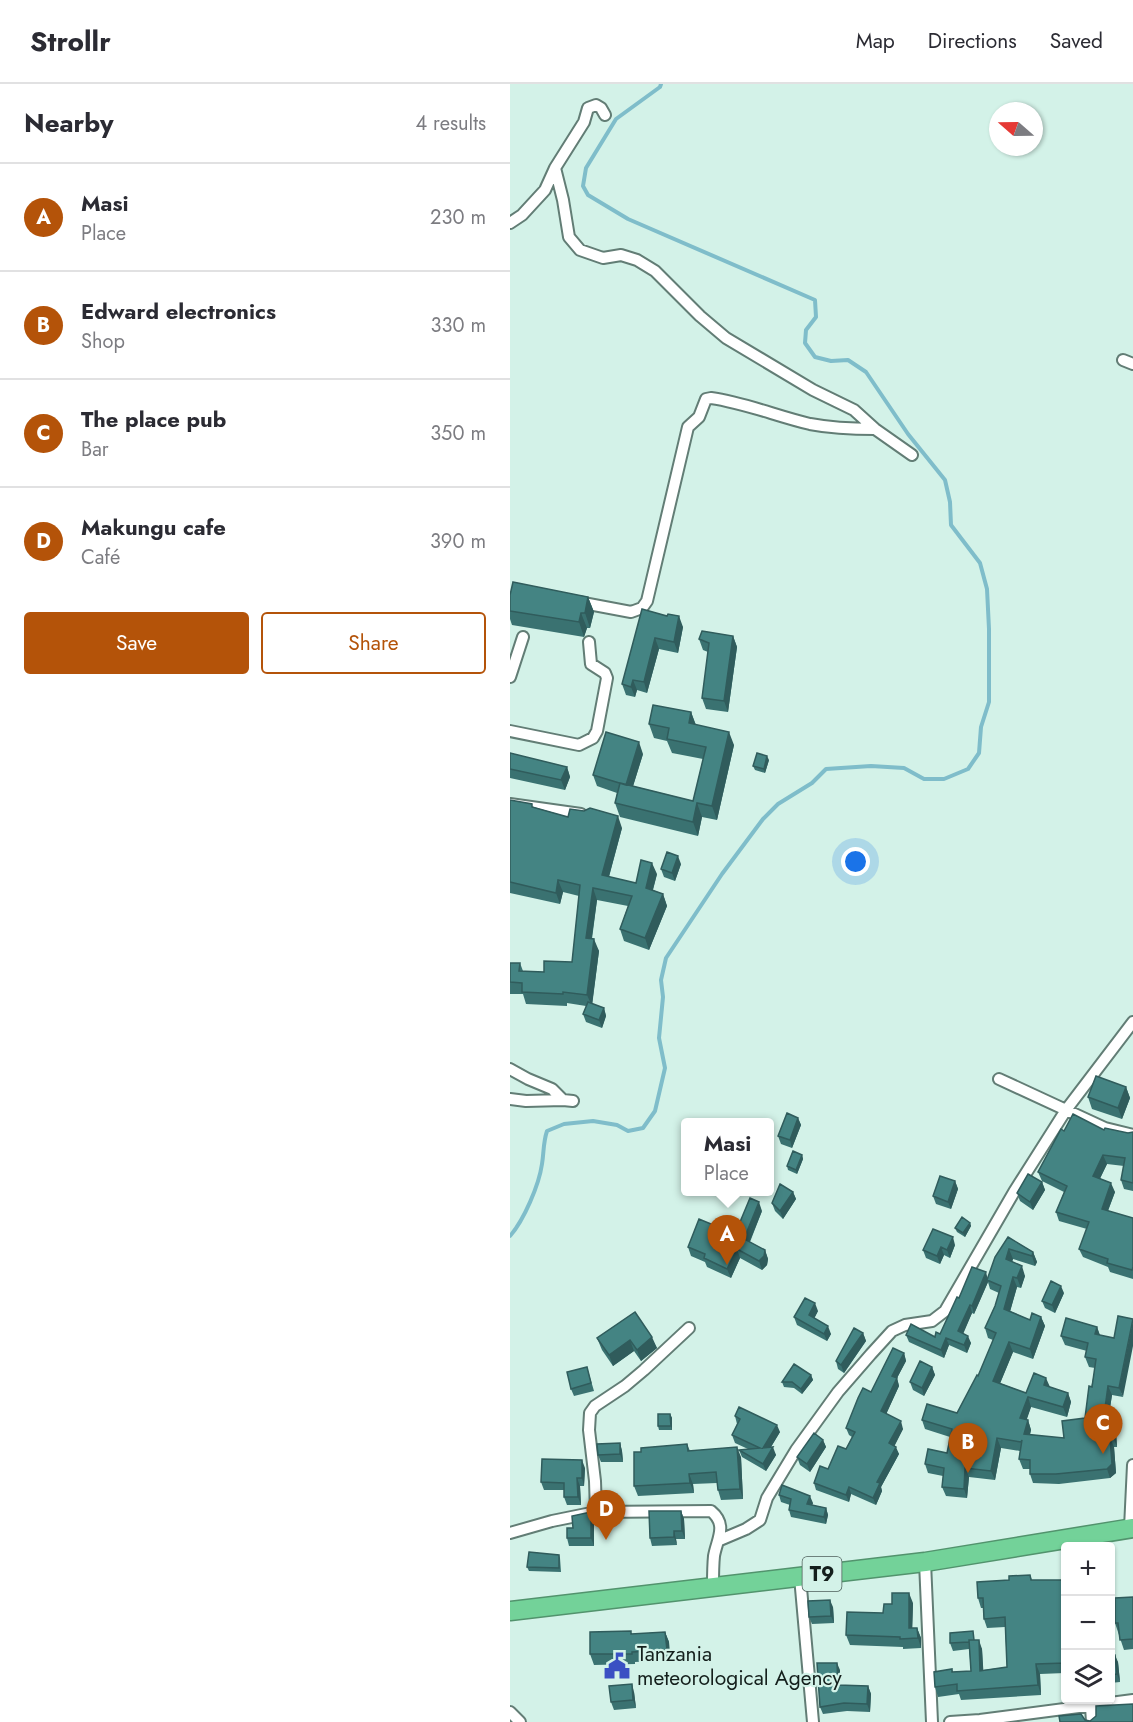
<!DOCTYPE html>
<meta charset="utf-8">
<style>
body{margin:0;font-family:Jost,sans-serif;background:#f7f7f7;color:#2b2b33}
.controls{position:absolute;right:18px;bottom:18px;display:grid;overflow:hidden;border-radius:6px;box-shadow:0 2px 4px #0004}
.controls button{width:54px;height:54px;display:grid;place-items:center;padding:0;border:0;border-bottom:2px solid #e1e1e2;background:#fff;color:#2b2b33;font:30px sans-serif}
.compass{position:absolute;left:479px;top:18px;width:54px;height:54px;border-radius:50%;background:#fff;box-shadow:0 2px 4px #0004;rotate:290deg}
.you{position:absolute;left:346px;top:778px;width:21px;height:21px;margin:-15px;border:4px solid #fff;border-radius:50%;background:#1a73e8;box-shadow:0 0 0 9px #1a73e833}
.badge{display:grid;place-items:center;width:39px;height:39px;border-radius:50%;background:#b45309;color:#fff;font-size:20px;font-weight:700}
.pin{position:absolute;translate:-50% -50px;filter:drop-shadow(0 2px 3px #0008)}
.pin::after{content:'';position:absolute;top:32px;width:21px;height:18px;background:inherit;clip-path:polygon(0 0,100% 0,50% 100%)}
.popup{position:absolute;left:171px;top:1034px;width:93px;height:78px;box-sizing:border-box;display:grid;place-content:center;border-radius:6px;background:#fff;filter:drop-shadow(0 2px 4px #0005);font-size:20px;white-space:nowrap;color:#7c7c81}
.popup b{font-size:22px;color:#2b2b33}
.popup::after{content:'';position:absolute;left:50%;top:100%;margin-left:-12px;border:12px solid transparent;border-top-color:#fff}
.list{margin:0;padding:0;list-style:none}
h2{display:flex;justify-content:space-between;align-items:center;height:78px;margin:0;padding:0 24px;font-size:26px}
h2 small{font-size:20px;font-weight:400;color:#7c7c81}
.list li{display:grid;grid-template-columns:39px 1fr auto;gap:18px;align-items:center;box-sizing:border-box;height:108px;padding:0 24px;border-top:2px solid #e1e1e2}
.list b{display:block;font-size:22px;white-space:nowrap}
.list p{margin:0;font-size:20px;white-space:nowrap;color:#7c7c81}
.list em{font-size:20px;font-style:normal;color:#7c7c81}
.actions{display:flex;gap:12px;padding:18px 24px}
.actions a{flex:1;padding:14px 0;border:2px solid #b45309;border-radius:6px;text-align:center;font-size:21px;color:#b45309}
.actions .main{background:#b45309;color:#fff}
.icon{flex:none;width:33px;height:33px;fill:none;stroke:currentColor;stroke-width:2;stroke-linecap:round;stroke-linejoin:round}
.map{position:relative;flex:none;width:623px;height:1638px;overflow:hidden}
header{display:flex;align-items:center;gap:36px;box-sizing:border-box;height:84px;padding:0 30px;background:#fff;border-bottom:2px solid #e1e1e2}
header strong{font-size:28px}
nav{display:flex;gap:33px;margin-inline-start:auto;font-size:21px}
main{display:flex}
aside{flex:1;background:#fff}
.map>svg:first-child{display:block}
.lines{fill:none;stroke-linecap:round;stroke-linejoin:round}
.stream{stroke:#7fbdca;stroke-width:4}
.street-casing{stroke:#627d75;stroke-width:14}
.highway-casing{stroke:#52936d;stroke-width:21}
.street{stroke:#fff;stroke-width:10}
.highway{stroke:#73d299;stroke-width:18}
.wall{fill:#3a7271}
.shaded-wall{fill:#305c5c}
.building{fill:#448483;stroke:#305c5c;stroke-width:1.5}
.labels{text-anchor:middle;stroke-width:4.5;stroke-linejoin:round;paint-order:stroke}
.shield{fill:#d3f2e8;stroke:#4d5e59;stroke-width:1.5}
.shield-label{font-size:20px;font-weight:bold;fill:#141f1c}
.poi-label{font-size:21px;fill:#141f1c;stroke:#d3f2e8;text-anchor:start}
</style>
<header>
<strong>Strollr</strong>
<nav><a>Map</a><a>Directions</a><a>Saved</a></nav>
</header>
<main>
<aside>
<h2>Nearby<small>4 results</small></h2>
<ul class="list">
<li><span class="badge">A</span><div><b>Masi</b><p>Place</p></div><em>230 m</em></li>
<li><span class="badge">B</span><div><b>Edward electronics</b><p>Shop</p></div><em>330 m</em></li>
<li><span class="badge">C</span><div><b>The place pub</b><p>Bar</p></div><em>350 m</em></li>
<li><span class="badge">D</span><div><b>Makungu cafe</b><p>Café</p></div><em>390 m</em></li>
</ul>
<div class="actions"><a class="main">Save</a><a>Share</a></div>
</aside>
<div class="map">
<svg width="623" height="1638" viewBox="0 0 623 1638">
<rect width="100%" height="100%" fill="#d3f2e8"/>
<g class="lines">
<path class="stream" d="M0 1152C14 1136 29 1101 32 1080 34 1068 33 1059 37 1047L54 1040 83 1037 107 1041 118 1047 133 1044 145 1027 155 984 149 954 153 913 151 896 156 874 212 790 253 735 268 720 302 699 316 685 361 682 394 684 414 695H434L458 685 469 669 471 643 479 618V545L477 505 470 479 441 441 440 418 435 396 398 350 356 288 338 276 321 277 305 273 295 259 296 246 306 233 305 216 118 135 78 111 73 102 76 84 106 35 150 3 151 0"/>
<g class="street-casing">
<path id="street" d="M45 84 53 116 59 153 70 166 93 174 111 171 127 176 145 187 190 232 216 254 303 306 344 326 365 345 402 371
M0 139 12 131 35 106 45 84 74 38 78 24 86 21 91 24 95 31
M613 276 623 280
M68 518 121 528 132 524 137 517 178 343 189 333 196 315 201 314C236 319 266 332 300 340 321 344 343 345 365 345
M0 593 13 553
M0 647 69 661 83 654 87 647 97 594 95 589 81 580 79 558
M0 720 71 730
M0 985 18 995 42 1005 53 1016 63 1017
M489 995 595 1044 623 1051
M0 1015 16 1017 53 1016
M86 1428 85 1397 79 1346 80 1329 85 1322 115 1302 134 1286 179 1244
M620 1444 623 1381
M0 1449 42 1437 86 1428 201 1427C218 1441 207 1455 204 1472 203 1482 203 1492 203 1502
M210 1456 236 1445 250 1436 257 1414 286 1366 328 1308 361 1270 382 1247 395 1241 422 1237 435 1227 504 1108 556 1026 623 938
M415 1478 422 1638
M290 1493 303 1638
M581 1623 582 1638
M0 1628 10 1638
M440 1638 470 1636 623 1616"/>
</g>
<g class="highway-casing">
<path id="highway" d="M0 1527 415 1478 623 1444"/>
</g>
<use href="#street" class="street"/>
<use href="#highway" class="highway"/>
</g>
<path class="wall" d="M0 511 78 513 84 528 80 544H77L74 553 2 541 0 535Z
M157 532 173 543 168 569 149 565 137 609 127 606 125 613 116 611 112 600Z
M223 552 227 563 218 628 196 625 192 614 198 568 193 566 189 555Z
M181 628 186 641 224 661 207 736 192 733 188 752 110 733 105 719 107 709 87 702 83 691 133 670 123 702 183 717 193 675 162 669 157 657 144 654 139 640Z
M0 669 57 683 60 693 55 706 0 694Z
M259 676 255 689 245 686 243 682Z
M0 716 58 733 112 744 99 793 126 799 147 790 143 806 153 810 157 822 139 866 114 857 110 845 118 822 87 816 82 855 89 867 82 920 94 924 96 932 92 944 76 938 73 930 76 922 57 919V922L16 920 13 910H0V879H10L13 887 34 888 62 878 69 812 53 808 50 820 0 809Z
M171 780 165 797 154 793 151 785Z
M616 1003 620 1014 612 1035 582 1025 578 1013Z
M288 1034 291 1041 282 1064 271 1060 268 1052Z
M594 1046 618 1049 623 1048V1107L614 1105 611 1096 614 1082 597 1080 590 1094 605 1108 598 1127 623 1134V1195L600 1188 598 1183 573 1173 569 1165 577 1145 549 1137 546 1128 554 1108 532 1097 528 1088 554 1047Z
M292 1071 293 1075 287 1090 278 1086 277 1082Z
M445 1097 448 1105 441 1125 426 1120 423 1112Z
M532 1098 535 1106 523 1126 510 1117 507 1109Z
M283 1108 286 1115 273 1135 265 1127 262 1119Z
M252 1127 240 1158 255 1166 258 1175 257 1181 252 1186 230 1174 221 1194 197 1183 195 1178 181 1172 178 1163 225 1150Z
M460 1139 461 1142 455 1153 447 1148 445 1144Z
M498 1153 523 1168 527 1178 525 1182 503 1175 502 1178 515 1192 511 1204 507 1203 500 1227 520 1236 531 1233 535 1242 523 1275 503 1268 490 1299 516 1309 540 1303 558 1309 561 1318 557 1333 521 1323 516 1336H518L521 1346 520 1351 554 1354 575 1334 585 1284 579 1283 575 1273 577 1267 555 1261 551 1252 587 1243 613 1313 602 1311 598 1338 606 1348 607 1363H604L606 1389 600 1394 549 1400 523 1399 520 1390V1385H513L509 1375 510 1367 491 1364 485 1396 459 1393 457 1414 436 1412 432 1403 433 1392 418 1389 415 1380 437 1369 440 1353 415 1345 412 1336 447 1329 468 1292 483 1256 478 1254 475 1244 485 1222 489 1209 480 1205 478 1198 464 1230 462 1229 453 1249 461 1259 457 1269 439 1261 434 1274 399 1258 396 1251 425 1253 430 1250 449 1214 478 1194Z
M445 1161 440 1174 434 1171 430 1180 416 1174 413 1166Z
M554 1209 545 1229 535 1224 532 1217Z
M308 1227 304 1234 321 1250 317 1257 287 1241 284 1233Z
M125 1228 147 1264 131 1277 124 1267 103 1282 92 1266 87 1254Z
M353 1249 356 1257 334 1289 328 1285 326 1277Z
M394 1269 396 1277 387 1294 389 1302 376 1330 393 1345 384 1362 389 1370 371 1403 372 1407 366 1421 341 1410 339 1418 306 1406 304 1399 318 1385 336 1365 342 1353 339 1351 336 1344 361 1308Z
M77 1283 84 1307 64 1312 61 1305Z
M422 1283 425 1291 414 1312 403 1306 400 1298Z
M301 1291 303 1296 292 1310 284 1304 274 1303 272 1298Z
M160 1330 162 1334V1346H149L148 1342Z
M225 1332 270 1348 261 1363 266 1371 256 1387 232 1373 229 1366 238 1365 225 1359 222 1351 227 1340Z
M313 1356 316 1363 300 1388 290 1381 287 1373Z
M110 1359 112 1367 113 1378H91L88 1371Z
M177 1360 180 1367 231 1373 233 1415 211 1416 208 1406 207 1399 183 1400 184 1409 128 1412 124 1402 131 1368Z
M75 1384 74 1402H70L71 1421H57L54 1413V1406H34L31 1398Z
M269 1411 303 1419 302 1421 316 1424 318 1431 316 1440 281 1433 279 1426 280 1421 271 1418Z
M171 1427 174 1435 175 1455H166L167 1461 142 1462 140 1454Z
M81 1428 84 1436V1462H59L57 1454 63 1444Z
M49 1471 50 1474 51 1488 19 1487 17 1483Z
M520 1491 522 1496H555V1589L530 1590 531 1611 451 1616 449 1610 428 1613 425 1603 442 1585 443 1588 461 1587 459 1565 443 1567 440 1559 466 1556 472 1565 473 1586 497 1583 495 1543 477 1544 474 1535 473 1524H471L468 1514 499 1496Z
M623 1513V1565L614 1566 605 1539Z
M403 1519 402 1544H407L411 1554V1564L393 1565V1563L340 1561 336 1551 373 1529Z
M323 1523 324 1539 302 1540 299 1533Z
M155 1548 159 1558 160 1576 125 1578V1580L84 1581 80 1570 122 1550Z
M600 1571 608 1578 610 1598 600 1599Z
M330 1586V1601L358 1602 361 1610 360 1628 337 1627 313 1630 310 1623Z
M124 1608 126 1624 104 1626 101 1618Z"/>
<path class="shaded-wall" d="M78 513 84 528 80 544 75 529Z
M71 529 77 544 74 553 69 538Z
M169 532 173 543 168 569 164 558Z
M223 552 227 563 218 628 214 617Z
M145 554 149 565 137 609 134 598Z
M123 596 127 606 125 613 121 603Z
M181 628 186 642 179 639Z
M219 648 224 661 207 736 202 722Z
M129 658 133 670 120 712 116 701Z
M257 672 259 676 255 689 254 685Z
M57 683 60 693 55 706 51 696Z
M187 719 192 733 188 752 183 738Z
M108 732 112 744 96 803 92 791Z
M168 772 171 780 165 797 162 789Z
M142 779 147 790 140 816 136 804Z
M48 796 53 808 50 820 46 809Z
M83 804 87 816 80 866 76 854Z
M153 810 157 822 139 866 135 854Z
M84 855 89 867 82 922 77 911Z
M94 924 96 932 92 944 89 936Z
M616 1003 620 1014 612 1035 608 1024Z
M288 1034 291 1041 282 1064 280 1056Z
M292 1071 293 1075 287 1090 286 1086Z
M593 1071 597 1080 587 1101 583 1092Z
M445 1097 448 1105 441 1125 438 1118Z
M532 1098 535 1106 523 1126 520 1118Z
M601 1099 605 1108 595 1134 592 1125Z
M283 1108 286 1115 273 1135 270 1127Z
M249 1118 252 1127 237 1164 234 1155Z
M460 1139 461 1142 455 1153 453 1149Z
M443 1153 445 1161 440 1174 437 1166Z
M431 1163 434 1171 430 1180 427 1172Z
M227 1165 230 1174 221 1194 217 1185Z
M499 1165 503 1175 499 1185 496 1175Z
M255 1166 258 1175 257 1181 252 1186 249 1177Z
M523 1168 527 1178 525 1182 522 1172Z
M512 1182 515 1192 511 1204 507 1194Z
M476 1188 478 1196H477L478 1198 464 1230 462 1222Z
M503 1193 507 1203 498 1235 494 1225Z
M551 1202 554 1209 545 1229 542 1221Z
M305 1219 308 1227 302 1239 299 1231Z
M460 1221 462 1229 451 1255 448 1247Z
M531 1233 535 1242 523 1275 520 1265Z
M623 1236V1262L613 1313 609 1304Z
M318 1242 321 1250 317 1257 314 1250Z
M587 1243 590 1252 585 1250Z
M353 1249 356 1257 334 1289 331 1281Z
M458 1252 461 1259 457 1269 454 1261Z
M142 1253 147 1264 131 1277 127 1266Z
M436 1254 439 1261 434 1274 431 1266Z
M120 1256 124 1267 103 1282 99 1271Z
M499 1258 503 1268 487 1307 483 1297Z
M394 1269 396 1277 387 1294 389 1302 374 1335 371 1327 382 1292Z
M422 1283 425 1291 414 1312 412 1304Z
M301 1291 303 1296 292 1310 291 1305Z
M536 1294 540 1303 534 1301Z
M598 1302 602 1311 596 1348 593 1339Z
M558 1309 561 1318 557 1333 553 1323Z
M518 1313 521 1323 514 1344 510 1334Z
M160 1330 162 1334V1346L161 1342Z
M518 1336 521 1346 517 1360 514 1350Z
M391 1337 393 1345 382 1367 379 1359Z
M602 1338 606 1348 607 1363 603 1353Z
M267 1341 270 1348 256 1371 253 1364Z
M487 1354 491 1364 485 1396 481 1387Z
M600 1354 604 1363 606 1389 600 1394 597 1385Z
M313 1356 316 1363 300 1388 297 1380Z
M110 1359 112 1367 113 1378 110 1370Z
M227 1363 231 1373 233 1415 230 1405Z
M263 1363 266 1371 256 1387 253 1380Z
M386 1363 389 1370 371 1403 372 1407 366 1421 363 1414 367 1398Z
M72 1376 75 1384 74 1402 72 1394Z
M455 1384 459 1393 457 1414 454 1405Z
M179 1390 183 1400 184 1409 180 1399Z
M67 1394 70 1402 71 1421 68 1413Z
M339 1403 341 1410 339 1418 336 1411Z
M300 1412 303 1419 300 1427 297 1420Z
M316 1424 318 1431 316 1440 314 1433Z
M171 1427 174 1435 175 1455 172 1447Z
M81 1428 84 1436V1462L81 1454Z
M164 1447 166 1455 167 1461 164 1453Z
M399 1509 403 1519 402 1555 399 1544Z
M320 1516 323 1523 324 1539 321 1532Z
M407 1544 411 1554V1564L408 1554Z
M155 1548 159 1558 160 1576 157 1566Z
M469 1556 472 1565 474 1597 470 1587Z
M605 1571 608 1578 610 1598 607 1590Z
M327 1579 330 1586V1609L328 1601Z
M526 1580 530 1590 531 1611 528 1601Z
M122 1600 124 1608 126 1624 123 1616Z
M358 1602 361 1610 360 1628 357 1620Z"/>
<path class="building" d="M3 498 78 513 75 529H71L69 538 0 527V511Z
M132 525 157 532 158 530 169 532 164 558 145 554 134 598 123 596 121 603 112 600Z
M192 547 223 552 214 617 192 614 199 559 189 555Z
M143 621 181 628 179 639 219 648 202 722 187 719 183 738 105 719 110 699 183 717 196 663 157 655 159 644 139 640Z
M96 648 129 658 116 701 83 691Z
M0 669 57 683 51 696 0 685Z
M247 669 257 672 254 685 243 682Z
M0 716 22 720V723L58 733 60 725 74 727 80 724 108 732 92 791 126 799 131 776 142 779 136 804 153 810 135 854 110 845 122 812 83 804 76 854 84 855 77 911 53 908V910L12 908V899L0 898V879H10L9 887 34 888V877L62 878 70 801 48 796 46 809 0 798Z
M157 768 168 772 162 789 151 785Z
M78 918 94 924 89 936 73 930Z
M586 992 616 1003 608 1024 578 1013Z
M277 1029 288 1034 280 1056 268 1052Z
M563 1030 594 1046 595 1044 618 1049 623 1048V1099L611 1096 615 1074 593 1071 583 1092 601 1099 592 1125 623 1134V1183L622 1186 597 1179 598 1175 569 1165 579 1138 546 1128 557 1102 528 1088 551 1045 554 1047Z
M283 1067 292 1071 286 1086 277 1082Z
M518 1090 532 1098 520 1118 507 1109Z
M430 1092 445 1097 438 1118 423 1112Z
M270 1100 283 1108 270 1127 262 1119Z
M240 1114 249 1118 234 1155 255 1166 254 1172 249 1177 227 1165 217 1185 194 1174 195 1170 178 1163 189 1135 225 1150Z
M452 1133 460 1139 453 1149 445 1144Z
M423 1145 443 1153 437 1166 431 1163 427 1172 413 1166Z
M498 1153 523 1168 522 1172 499 1165 496 1175 512 1182 507 1194 503 1193 494 1225 520 1236 522 1229 531 1233 520 1265 499 1258 483 1297 516 1309 524 1289 536 1294 534 1301 558 1309 553 1323 518 1313 510 1334 518 1336 514 1350 554 1354 552 1337 575 1334 579 1302 582 1303 586 1275 575 1273 578 1259 551 1252 556 1234 587 1243 585 1250 604 1254 608 1232 623 1235 609 1304 598 1302 593 1339 602 1338 603 1353 600 1354 602 1380 597 1385 546 1390H520V1376L509 1375 512 1356 511 1358 487 1354 481 1387 455 1384 454 1405 432 1403 434 1384 415 1380 418 1365 437 1369 442 1345 412 1336 417 1320 447 1329 467 1291 468 1292 486 1249 475 1244 485 1222 491 1202 477 1196 485 1173Z
M462 1183 476 1188 462 1222 460 1221 448 1247 458 1252 454 1261 436 1254 431 1266 396 1251 401 1240 425 1253 426 1248 430 1250 447 1213 449 1214Z
M541 1197 551 1202 542 1221 532 1217Z
M295 1214 305 1219 299 1231 318 1242 314 1250 284 1233Z
M125 1228 142 1253 127 1266 120 1256 99 1271 87 1254Z
M344 1244 353 1249 331 1281 326 1277Z
M383 1264 394 1269 382 1292 387 1294 371 1327 391 1337 379 1359 386 1363 367 1398 370 1399 363 1414 339 1403 336 1411 304 1399 310 1382 318 1385 328 1362 336 1365 345 1348 336 1344 348 1314 353 1304 361 1308Z
M410 1277 422 1283 412 1304 400 1298Z
M284 1280 301 1291 291 1305 282 1298H272Z
M77 1283 81 1299 61 1305 57 1288Z
M229 1323 267 1341 253 1364 263 1363 253 1380 229 1366 250 1364 222 1351 230 1335 225 1332Z
M148 1330H160L161 1342H148Z
M304 1349 313 1356 297 1380 287 1373Z
M110 1359V1370L88 1371 87 1360Z
M177 1360 178 1367 227 1363 230 1405 208 1406 206 1388 179 1390 180 1399 124 1402V1368H131V1364Z
M32 1375 72 1376V1394H67L68 1413H54V1399L31 1398Z
M272 1401 300 1412 297 1420 316 1424 314 1433 279 1426 281 1415 269 1411Z
M139 1427H171L172 1447H164V1453L140 1454Z
M81 1428V1454H57V1444H63L62 1432Z
M19 1468 49 1471V1484L17 1483Z
M520 1491 521 1496H555V1579L526 1580 528 1601 447 1607V1600L425 1603 424 1588 442 1585V1588L461 1587 459 1556H469L470 1587 497 1583 495 1533 474 1535 473 1514H468L467 1498 499 1496V1492Z
M382 1509H399V1544H407L408 1554 390 1555V1553L336 1551 337 1528 373 1529 374 1520H382Z
M623 1513V1555L610 1556 608 1539H605V1514Z
M320 1516 321 1532 299 1533 298 1517Z
M121 1547V1550L155 1548 157 1566 122 1568V1570H80V1548Z
M463 1547 464 1556H459V1558L440 1559V1549Z
M600 1571H605L607 1590 600 1591Z
M307 1579H327L328 1601 358 1602 357 1620 334 1619 310 1623Z
M122 1600 123 1616 101 1618 99 1602Z
M623 1620V1637L622 1638H550L549 1632 571 1630 575 1636 580 1637 586 1632V1622Z"/>
<defs>
<g id="civic-bare" transform="scale(2.07)"><path d="M-.6-6.5H3V-4.5H.6V-3L4-1V1h2V6H-6V1h2V-1L-.6-3ZM-1.2 2.5V6h2.4V2.5Z" fill="#3a50c3" stroke="#d3f2e8" stroke-width="2.5" paint-order="stroke"/></g>
</defs>
<g fill-rule="evenodd">
<use href="#civic-bare" x="107" y="1582"/>
</g>
<g class="labels">
<rect class="shield" x="292.5" y="1473" width="39" height="34" rx="4.5"/>
<g class="shield-label">
<text x="312" y="1497">T9</text>
</g>
<g class="poi-label">
<text x="127" y="1577">Tanzania<tspan x="127" dy="24">meteorological Agency</tspan></text>
</g>
</g>
</svg>
<div class="controls">
<button>+</button>
<button>−</button>
<button><svg class="icon" aria-label="layers" viewBox="0 0 24 24"><path d="M12 4l9 5-9 5-9-5zM3 14l9 5 9-5"/></svg></button>
</div>
<svg class="compass" viewBox="-18 -18 36 36"><path d="M0-13l5 13h-10z" fill="#e53935"/><path d="M0 13l5-13h-10z" fill="#7c7c81"/></svg>
<div class="you"></div>
<div class="pin badge" style="left:217px;top:1181px">A</div>
<div class="popup"><b>Masi</b>Place</div>
<div class="pin badge" style="left:458px;top:1389px">B</div>
<div class="pin badge" style="left:593px;top:1370px">C</div>
<div class="pin badge" style="left:96px;top:1456px">D</div>
</div>
</main>
